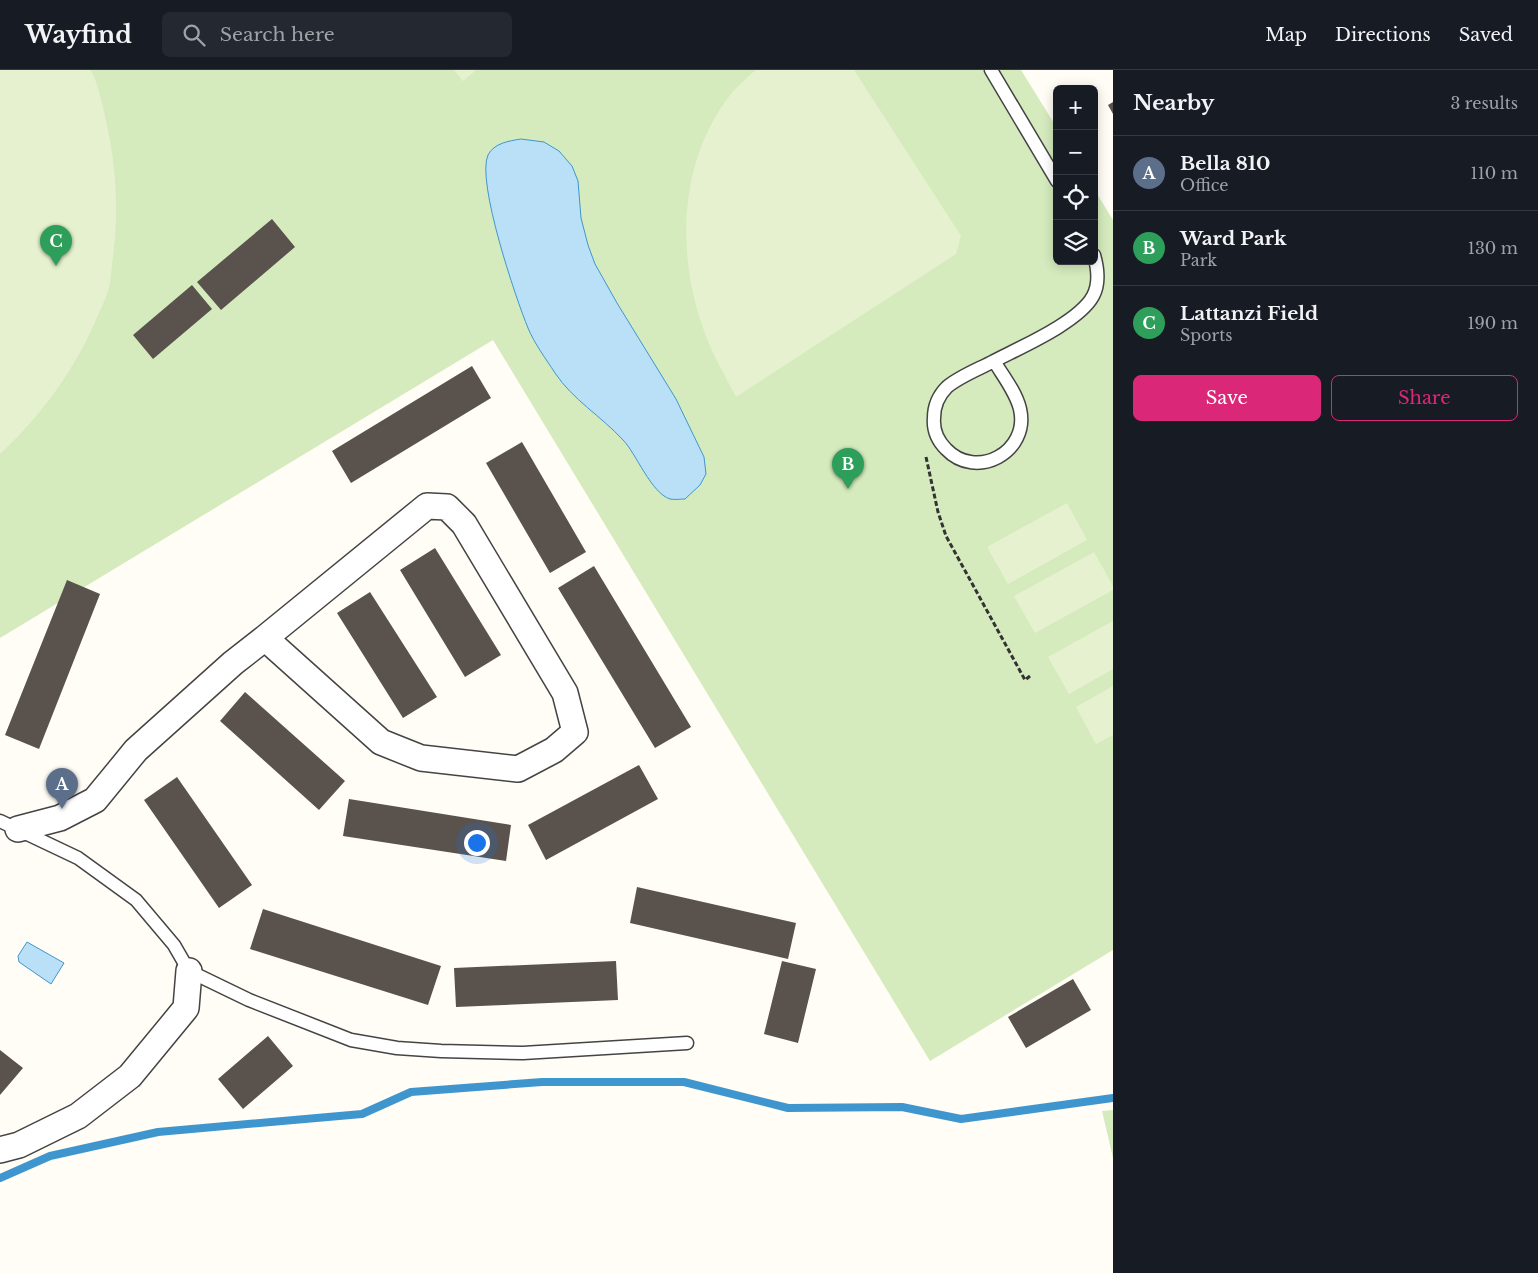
<!DOCTYPE html>
<meta charset="utf-8">
<style>
body{margin:0;font-family:"Libre Baskerville",serif;background:#242831;color:#f1f3f6}
.controls{position:absolute;right:15px;top:15px;display:grid;overflow:hidden;border-radius:8px;box-shadow:0 2px 12px #0003}
.controls button{width:45px;height:45px;display:grid;place-items:center;padding:0;border:0;border-bottom:1px solid #363941;background:#171b24;color:#f1f3f6;font:25px sans-serif}
.you{position:absolute;left:476px;top:772px;width:18px;height:18px;margin:-12px;border:4px solid #fff;border-radius:50%;background:#1a73e8;box-shadow:0 0 0 8px #1a73e833}
.badge{display:grid;place-items:center;width:32px;height:32px;border-radius:50%;background:#db2777;color:#fff;font-size:16px;font-weight:700}
.pin{position:absolute;translate:-50% -41px;filter:drop-shadow(0 1px 2px #0008)}
.pin::after{content:'';position:absolute;top:26px;width:18px;height:15px;background:inherit;clip-path:polygon(0 0,100% 0,50% 100%)}
.list{margin:0;padding:0;list-style:none}
h2{display:flex;justify-content:space-between;align-items:center;height:65px;margin:0;padding:0 20px;font-size:21px}
h2 small{font-size:16px;font-weight:400;color:#9ea1a6}
.list li{display:grid;grid-template-columns:32px 1fr auto;gap:15px;align-items:center;box-sizing:border-box;height:75px;padding:0 20px;border-top:1px solid #363941}
.list b{display:block;font-size:19px;white-space:nowrap}
.list p{margin:0;font-size:16px;white-space:nowrap;color:#9ea1a6}
.list em{font-size:16px;font-style:normal;color:#9ea1a6}
.actions{display:flex;gap:10px;padding:15px 20px}
.actions a{flex:1;padding:11px 0;border:1px solid #db2777;border-radius:8px;text-align:center;font-size:18px;color:#db2777}
.actions .main{background:#db2777;color:#fff}
.icon{flex:none;width:28px;height:28px;fill:none;stroke:currentColor;stroke-width:2;stroke-linecap:round;stroke-linejoin:round}
.map{position:relative;flex:none;width:1113px;height:1203px;overflow:hidden}
header{display:flex;align-items:center;gap:30px;box-sizing:border-box;height:70px;padding:0 25px;background:#171b24;border-bottom:1px solid #363941}
header strong{font-size:24px}
nav{display:flex;gap:28px;margin-inline-start:auto;font-size:18px}
.search{width:350px;height:45px;background:#242831;display:flex;align-items:center;gap:12px;box-sizing:border-box;padding:0 18px;border-radius:8px;color:#9ea1a6;font-size:19px}
main{display:flex}
aside{flex:1;background:#171b24}
.map>svg:first-child{display:block}
.green{fill:#d5ebbd}
.pitch{fill:#e6f2cf}
.water{fill:#b9e0f7;stroke:#3f96cf}
.lines{fill:none;stroke-linecap:round;stroke-linejoin:round}
.stream{stroke:#3f96cf;stroke-width:8}
.building{fill:#5a524d}
.lane-casing{stroke:#444;stroke-width:15}
.street-casing{stroke:#444;stroke-width:28}
.path{stroke:#333;stroke-width:3;stroke-dasharray:5 2.5;stroke-linecap:butt}
.lane{stroke:#fff;stroke-width:12}
.street{stroke:#fff;stroke-width:25}
</style>
<header>
<strong>Wayfind</strong>
<div class="search"><svg class="icon" aria-label="search" viewBox="0 0 24 24"><circle cx="10" cy="10" r="6"/><path d="M15 15l6 6"/></svg>Search here</div>
<nav><a>Map</a><a>Directions</a><a>Saved</a></nav>
</header>
<main>
<div class="map">
<svg width="1113" height="1203" viewBox="0 0 1113 1203">
<rect width="100%" height="100%" fill="#fffdf5"/>
<path class="green" d="M0 0H1021L1057 58V191H1094V119L1113 150V880L930 991 493 270 0 568Z
M1113 1040V1088L1102 1041Z"/>
<path class="pitch" d="M0 0H91C99 17 102 33 106 51 117 99 119 146 112 194 111 203 111 212 108 221 106 229 101 237 98 245 76 298 42 345 0 384Z
M454 0H476L463 11Z
M756 0H854L961 166 956 184 736 327C724 304 710 280 702 255 676 179 680 88 731 24 738 15 747 8 756 0Z
M1067 433 1087 470 1008 514 987 477Z
M1094 482 1113 516V520L1035 563 1014 526Z
M1113 551V599L1069 624 1048 587Z
M1113 616V665L1096 674 1076 637Z"/>
<path class="water" d="M521 69 544 72 559 81 572 96 578 111 581 148 588 175 595 194 617 233 676 329 704 387 706 404 700 415 685 429C681 429 674 430 670 429 651 423 636 383 623 370 601 346 573 330 555 303 546 289 534 273 528 258 516 229 476 111 488 85 494 73 509 71 521 69Z
M27 872 64 893 51 914 19 892 18 886Z"/>
<g class="lines">
<path class="stream" d="M0 1108 50 1086 158 1062 362 1044 411 1022 542 1012H684L788 1038 902 1037 961 1049 1113 1028"/>
</g>
<path class="building" d="M1113 32V44L1108 35Z
M272 149 295 177 221 240 197 212Z
M192 215 212 239 153 289 133 265Z
M472 296 491 328 351 413 332 381Z
M522 372 586 482 550 503 486 393Z
M435 478 501 585 465 607 400 500Z
M594 496 691 657 655 678 558 518Z
M67 510 100 524 39 679 5 665Z
M370 522 437 627 403 648 337 543Z
M245 622 345 711 319 740 220 651Z
M639 695 658 729 546 790 528 755Z
M177 707 252 815 219 838 144 730Z
M349 729 511 755 506 791 343 766Z
M637 817 796 853 788 889 630 853Z
M263 839 441 896 428 935 250 879Z
M616 891 618 930 456 937 454 898Z
M782 891 816 899 798 973 764 964Z
M1073 909 1091 940 1026 978 1008 947Z
M268 966 293 996 243 1039 218 1009Z
M0 980 23 998 0 1025Z"/>
<g class="lines">
<g class="lane-casing">
<path id="lane" d="M991 0 1057 111
M994 291C1003 306 1016 322 1020 339 1030 382 976 411 946 379 938 371 933 360 934 348 934 336 939 325 947 317 960 306 979 299 994 291Z
M994 291C1021 277 1079 252 1093 226 1100 213 1098 199 1094 185
M0 751 78 788 136 830 174 875 189 901 249 930 351 970 397 978 441 981 523 983 687 973"/>
</g>
<g class="street-casing">
<path id="street" d="M427 436 447 437 464 454 565 623 575 662 554 680 518 699 421 688 381 672 265 568Z
M18 759 60 748 95 730 136 680 233 593 265 568
M0 1080 19 1075 78 1046 130 1006 186 938 189 901"/>
</g>
<path class="path" d="M926 387 938 442 946 466 1025 610 1030 606"/>
<use href="#lane" class="lane"/>
<use href="#street" class="street"/>
</g>
</svg>
<div class="controls">
<button>+</button>
<button>−</button>
<button><svg class="icon" aria-label="locate" viewBox="0 0 24 24"><circle cx="12" cy="12" r="6"/><path d="M12 2v4M12 18v4M2 12h4M18 12h4"/></svg></button>
<button><svg class="icon" aria-label="layers" viewBox="0 0 24 24"><path d="M12 4l9 5-9 5-9-5zM3 14l9 5 9-5"/></svg></button>
</div>
<div class="you"></div>
<div class="pin badge" style="left:62px;top:739px;background:#5c6f8a">A</div>
<div class="pin badge" style="left:848px;top:419px;background:#2e9e5b">B</div>
<div class="pin badge" style="left:56px;top:196px;background:#2e9e5b">C</div>
</div>
<aside>
<h2>Nearby<small>3 results</small></h2>
<ul class="list">
<li><span class="badge" style="background:#5c6f8a">A</span><div><b>Bella 810</b><p>Office</p></div><em>110 m</em></li>
<li><span class="badge" style="background:#2e9e5b">B</span><div><b>Ward Park</b><p>Park</p></div><em>130 m</em></li>
<li><span class="badge" style="background:#2e9e5b">C</span><div><b>Lattanzi Field</b><p>Sports</p></div><em>190 m</em></li>
</ul>
<div class="actions"><a class="main">Save</a><a>Share</a></div>
</aside>
</main>
